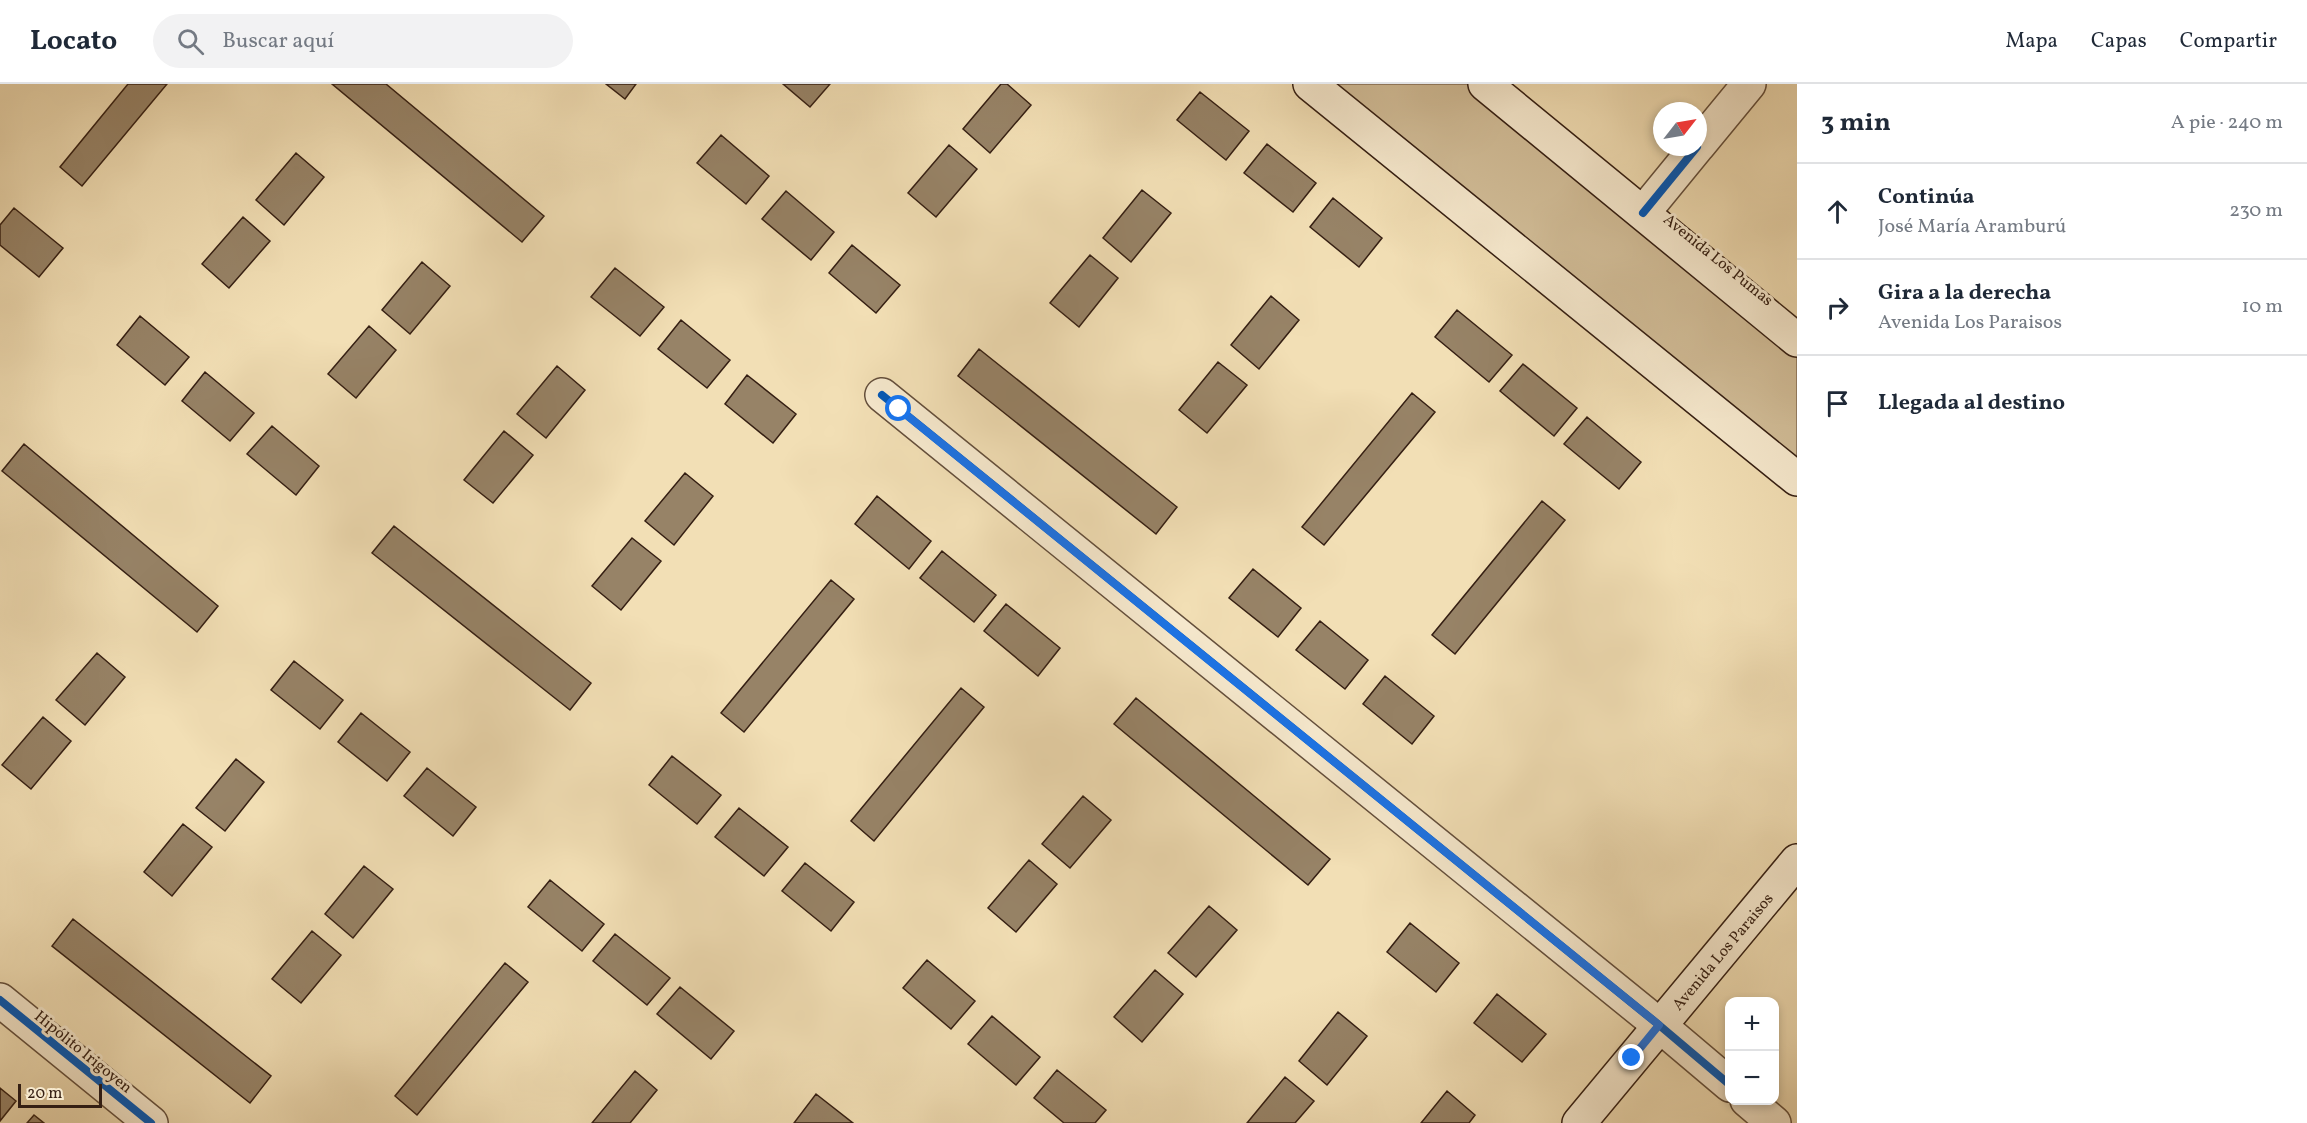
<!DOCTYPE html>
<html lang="es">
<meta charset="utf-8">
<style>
body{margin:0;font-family:Vollkorn,serif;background:#f2f2f3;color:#1f2937}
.controls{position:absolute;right:18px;bottom:18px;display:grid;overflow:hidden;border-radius:12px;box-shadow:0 3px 9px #0003}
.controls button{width:54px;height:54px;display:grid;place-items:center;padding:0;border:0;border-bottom:2px solid #e0e1e3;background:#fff;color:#1f2937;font:30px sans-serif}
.compass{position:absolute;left:1653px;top:18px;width:54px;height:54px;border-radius:50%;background:#fff;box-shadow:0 3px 9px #0003;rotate:59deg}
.scale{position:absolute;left:18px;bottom:15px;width:84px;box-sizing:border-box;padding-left:6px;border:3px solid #351f13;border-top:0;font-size:16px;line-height:21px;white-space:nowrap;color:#351f13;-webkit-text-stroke:4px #f7eacf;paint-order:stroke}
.stop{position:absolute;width:18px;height:18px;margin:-14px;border:4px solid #1a73e8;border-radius:50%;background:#fff}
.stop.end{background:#1a73e8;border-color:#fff;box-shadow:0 2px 6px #0008}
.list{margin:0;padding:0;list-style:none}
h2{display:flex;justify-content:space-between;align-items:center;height:78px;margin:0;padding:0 24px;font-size:26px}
h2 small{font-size:20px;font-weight:400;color:#747a83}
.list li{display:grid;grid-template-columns:39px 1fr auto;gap:18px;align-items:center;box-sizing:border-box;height:96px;padding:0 24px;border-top:2px solid #e0e1e3}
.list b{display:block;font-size:22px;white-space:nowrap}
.list p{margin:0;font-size:20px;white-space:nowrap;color:#747a83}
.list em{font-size:20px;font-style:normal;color:#747a83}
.icon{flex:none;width:33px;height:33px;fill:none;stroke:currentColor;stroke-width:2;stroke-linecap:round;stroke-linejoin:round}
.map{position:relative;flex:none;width:1797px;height:1039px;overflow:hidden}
header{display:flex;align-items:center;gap:36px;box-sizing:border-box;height:84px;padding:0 30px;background:#fff;border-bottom:2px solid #e0e1e3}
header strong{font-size:28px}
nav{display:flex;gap:33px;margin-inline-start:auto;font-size:21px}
.search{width:420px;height:54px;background:#f2f2f3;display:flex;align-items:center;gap:15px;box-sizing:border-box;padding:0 21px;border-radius:33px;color:#747a83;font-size:22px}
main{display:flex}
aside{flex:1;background:#fff}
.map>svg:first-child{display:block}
.green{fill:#d2be99;stroke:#846e56;stroke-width:1.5}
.building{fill:#978367;stroke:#351f13;stroke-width:1.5}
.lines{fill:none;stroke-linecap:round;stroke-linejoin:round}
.minor-casing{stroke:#644f3c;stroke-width:36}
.secondary-casing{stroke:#351f13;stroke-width:36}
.minor{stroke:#f7eacf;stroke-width:33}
.secondary{stroke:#f7eacf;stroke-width:33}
.cycleway-casing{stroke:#f7eacf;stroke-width:11}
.cycleway{stroke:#0057b8;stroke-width:8}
.route{stroke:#1a73e8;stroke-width:8}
.labels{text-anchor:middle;stroke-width:6;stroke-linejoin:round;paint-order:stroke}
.street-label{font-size:16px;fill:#351f13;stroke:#f7eacf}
</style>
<header>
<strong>Locato</strong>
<div class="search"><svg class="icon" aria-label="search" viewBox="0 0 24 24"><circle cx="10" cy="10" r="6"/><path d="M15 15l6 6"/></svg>Buscar aquí</div>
<nav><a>Mapa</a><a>Capas</a><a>Compartir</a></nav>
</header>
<main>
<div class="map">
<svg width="1797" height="1039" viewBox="0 0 1797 1039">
<rect width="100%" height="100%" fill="#f2dfb5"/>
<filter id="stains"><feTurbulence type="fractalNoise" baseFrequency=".00333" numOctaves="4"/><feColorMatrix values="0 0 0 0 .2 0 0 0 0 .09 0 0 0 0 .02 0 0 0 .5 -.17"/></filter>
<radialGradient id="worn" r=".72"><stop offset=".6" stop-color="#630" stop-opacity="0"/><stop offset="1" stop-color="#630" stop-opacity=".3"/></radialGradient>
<path class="green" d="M1310 0H1480L1797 260V394Z"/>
<path class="building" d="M128 0H167L82 102 60 83Z
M332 0H386L544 132 522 158Z
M606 0H636L625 15Z
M783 0H830L810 23Z
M1001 0H1007L1031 21 990 69 963 45Z
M1200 8 1249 47 1226 76 1177 36Z
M721 51 769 92 746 120 697 79Z
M1267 60 1316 99 1293 128 1244 89Z
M949 61 977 85 936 133 908 109Z
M296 69 324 93 284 141 256 116Z
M1142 106 1171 129 1131 178 1103 154Z
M786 107 834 148 811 176 762 135Z
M1333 114 1382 154 1359 183 1310 143Z
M14 124 63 164 39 193 0 161V141Z
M243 133 270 157 229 204 202 180Z
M852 161 900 201 876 229 829 189Z
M1090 171 1118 194 1079 243 1050 219Z
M422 178 450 202 410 250 382 226Z
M615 184 664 223 640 252 591 213Z
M1271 212 1299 236 1259 285 1231 261Z
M1457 226 1512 271 1489 298 1435 253Z
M140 232 189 273 165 301 117 261Z
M681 236 730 276 707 304 658 265Z
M369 242 396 266 356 314 328 290Z
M979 265 1177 423 1156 450 958 292Z
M1218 278 1247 301 1207 349 1179 326Z
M1523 280 1577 324 1554 352 1500 307Z
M557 282 585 306 546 354 517 330Z
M205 288 254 329 230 357 182 317Z
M747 291 796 330 773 359 725 320Z
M1412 309 1435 328 1324 461 1302 443Z
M1587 333 1641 378 1619 405 1564 360Z
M272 342 319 382 296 411 247 370Z
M504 347 533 371 493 419 464 396Z
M24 360 218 522 197 548 2 387Z
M685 389 713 412 674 461 645 437Z
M877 412 931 457 909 485 855 440Z
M1542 417 1565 436 1455 570 1432 551Z
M394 442 591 599 570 626 372 469Z
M632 454 661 477 621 526 592 502Z
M942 467 996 511 974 538 920 494Z
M1253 485 1301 524 1278 553 1229 514Z
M831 496 854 515 744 648 721 629Z
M1006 520 1060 564 1038 592 984 547Z
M1320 537 1368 576 1345 605 1296 566Z
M97 569 125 593 85 641 56 616Z
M294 577 343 616 320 645 271 606Z
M1385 592 1434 632 1412 660 1363 620Z
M961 604 984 623 874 757 851 737Z
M1136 614 1330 775 1308 801 1114 640Z
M361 629 410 668 387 697 338 658Z
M43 633 71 657 31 705 2 681Z
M672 672 721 711 697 740 649 701Z
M236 675 264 698 225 747 196 724Z
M427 684 476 723 453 752 404 712Z
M1083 712 1111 736 1070 784 1042 760Z
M739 724 788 763 764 792 715 753Z
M183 740 212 763 172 812 144 788Z
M1029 776 1057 800 1016 848 988 824Z
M805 779 854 818 831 847 782 807Z
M364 782 393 805 353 854 325 830Z
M550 796 604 840 582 867 528 823Z
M1209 822 1237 846 1196 893 1168 869Z
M73 835 271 992 250 1019 52 862Z
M1410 839 1459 879 1436 908 1387 868Z
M312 847 341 871 301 919 272 895Z
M615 850 670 894 647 921 593 877Z
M927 876 975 917 951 945 903 904Z
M505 879 528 898 417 1031 395 1012Z
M1155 886 1183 910 1142 958 1114 933Z
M680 903 734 947 711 975 657 930Z
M1497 910 1546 950 1522 978 1474 939Z
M1338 928 1367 952 1327 1001 1299 977Z
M992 932 1040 973 1016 1001 968 960Z
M1057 986 1106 1026 1095 1039H1064L1034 1014Z
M635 987 657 1006 630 1039H592Z
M1285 993 1314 1017 1295 1039H1247Z
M0 1004 16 1017 0 1037Z
M1447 1007 1475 1031 1469 1039H1421Z
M816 1010 853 1039H794Z
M34 1031 44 1039H27Z"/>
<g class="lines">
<g class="minor-casing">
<path id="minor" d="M1698 62 1749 0
M1643 129 1697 63
M882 311 1659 941 1730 1001
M0 916 151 1039
M1747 1016 1774 1039"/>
</g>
<g class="secondary-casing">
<path id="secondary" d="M1310 0 1797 395
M1485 0 1797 256
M1579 1039 1797 777"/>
</g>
<use href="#minor" class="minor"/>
<use href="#secondary" class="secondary"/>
<g class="cycleway-casing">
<path id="cycleway" d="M1643 129 1697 63
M882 311 1659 941 1730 1001
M0 916 151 1039"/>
</g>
<use href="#cycleway" class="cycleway"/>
</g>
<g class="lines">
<path class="route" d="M899 325 1659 941 1632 974"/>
</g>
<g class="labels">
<g class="street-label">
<text transform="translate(1719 175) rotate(39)" y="6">Avenida Los Pumas</text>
<text transform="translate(1722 867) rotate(-50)" y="6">Avenida Los Paraisos</text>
<text transform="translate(84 967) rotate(39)" y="6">Hipólito Irigoyen</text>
</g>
</g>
<rect width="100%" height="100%" filter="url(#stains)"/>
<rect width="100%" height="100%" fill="url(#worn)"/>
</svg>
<div class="controls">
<button>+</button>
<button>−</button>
</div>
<svg class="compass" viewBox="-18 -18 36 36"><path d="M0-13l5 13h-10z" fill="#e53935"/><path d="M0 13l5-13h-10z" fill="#747a83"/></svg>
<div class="scale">20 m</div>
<div class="stop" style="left:899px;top:325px"></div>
<div class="stop end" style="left:1632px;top:974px"></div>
</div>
<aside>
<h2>3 min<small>A pie · 240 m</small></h2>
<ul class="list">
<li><svg class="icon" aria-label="ahead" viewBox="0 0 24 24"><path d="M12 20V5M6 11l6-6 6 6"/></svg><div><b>Continúa</b><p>José María Aramburú</p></div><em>230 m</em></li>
<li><svg class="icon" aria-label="right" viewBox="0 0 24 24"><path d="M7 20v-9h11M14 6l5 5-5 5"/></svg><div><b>Gira a la derecha</b><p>Avenida Los Paraisos</p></div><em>10 m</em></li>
<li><svg class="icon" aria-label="arrive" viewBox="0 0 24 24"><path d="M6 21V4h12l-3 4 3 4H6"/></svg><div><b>Llegada al destino</b></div></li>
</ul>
</aside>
</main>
